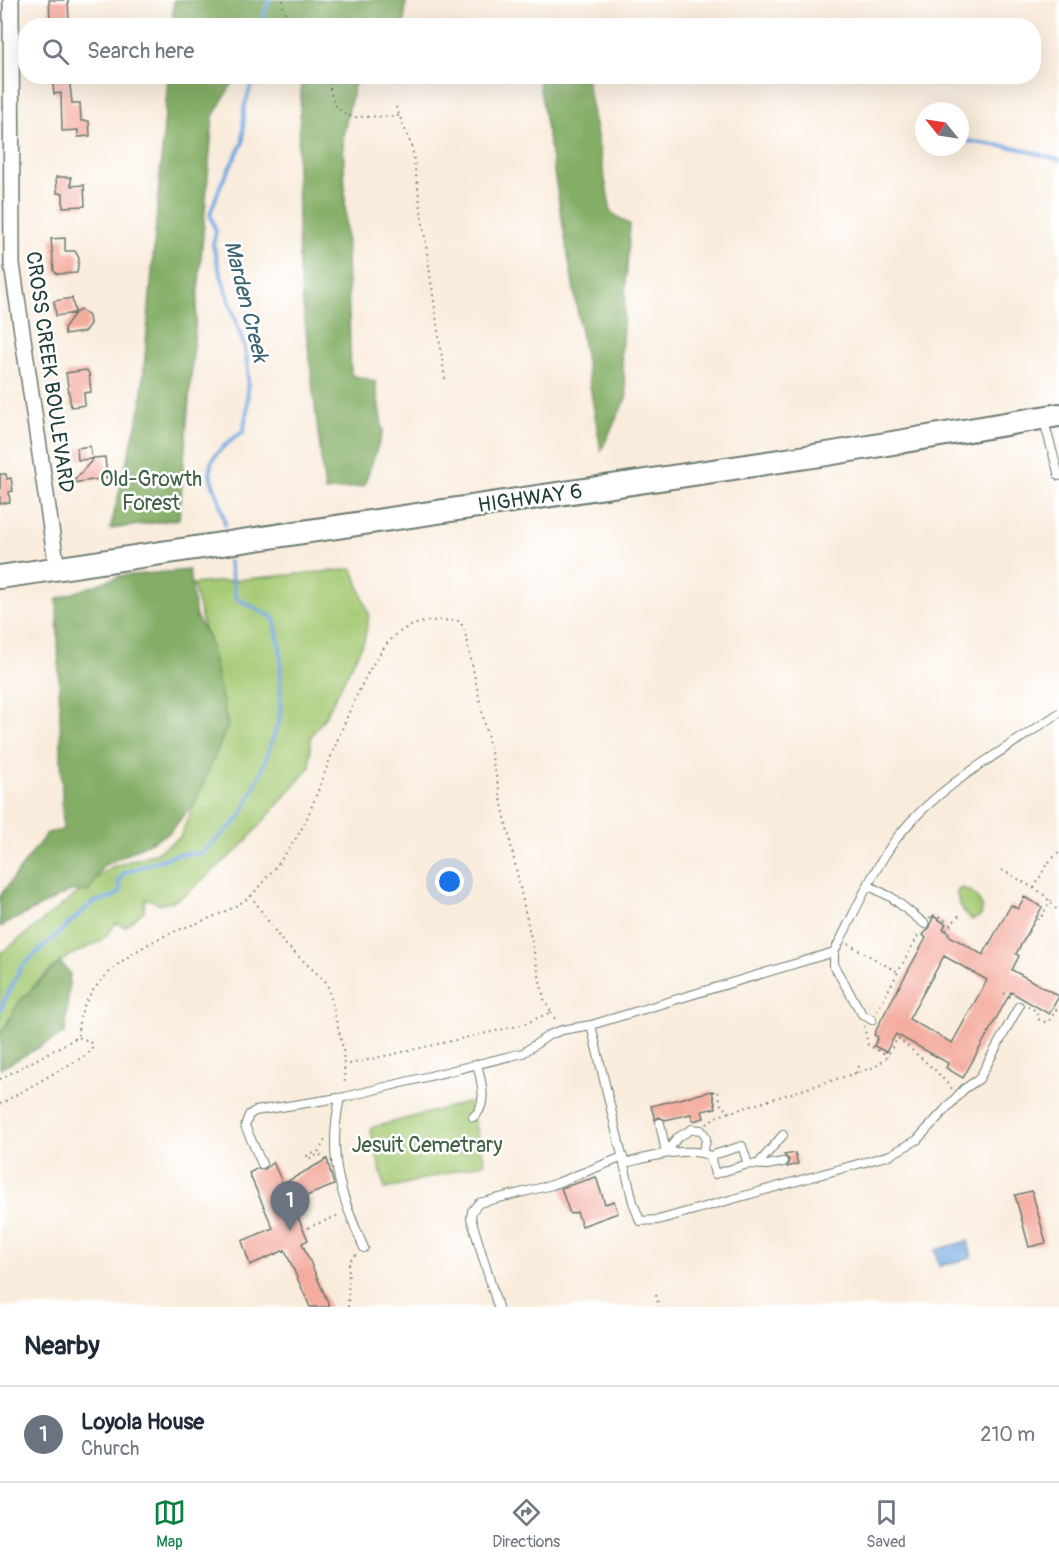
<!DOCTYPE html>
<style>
body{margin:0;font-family:Pangolin,sans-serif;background:#f2f2f3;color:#1f2937}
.compass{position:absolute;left:915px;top:102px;width:54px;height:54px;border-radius:50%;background:#fff;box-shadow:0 6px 24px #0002;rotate:300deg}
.you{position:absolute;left:450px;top:882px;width:21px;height:21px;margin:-15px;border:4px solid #fff;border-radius:50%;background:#1a73e8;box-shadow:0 0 0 9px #1a73e833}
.badge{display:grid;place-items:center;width:39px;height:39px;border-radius:50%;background:#0b8043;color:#fff;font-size:20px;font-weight:700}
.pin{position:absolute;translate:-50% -50px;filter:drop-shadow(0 2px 3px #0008)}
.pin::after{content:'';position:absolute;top:32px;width:21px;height:18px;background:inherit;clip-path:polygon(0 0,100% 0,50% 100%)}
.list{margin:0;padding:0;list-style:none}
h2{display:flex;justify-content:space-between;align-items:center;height:78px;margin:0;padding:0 24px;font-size:26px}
h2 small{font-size:20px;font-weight:400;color:#747a83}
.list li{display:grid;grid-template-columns:39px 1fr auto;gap:18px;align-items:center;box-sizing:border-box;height:96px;padding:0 24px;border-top:2px solid #e0e1e3}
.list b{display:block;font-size:22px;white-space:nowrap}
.list p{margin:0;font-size:20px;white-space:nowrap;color:#747a83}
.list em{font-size:20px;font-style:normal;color:#747a83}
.icon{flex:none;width:33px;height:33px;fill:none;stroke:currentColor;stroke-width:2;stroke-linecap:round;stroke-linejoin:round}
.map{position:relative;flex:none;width:1059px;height:1307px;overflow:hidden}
.search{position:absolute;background:#fff;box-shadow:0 6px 24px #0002;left:18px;right:18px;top:18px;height:66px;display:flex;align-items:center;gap:15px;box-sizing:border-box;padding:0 21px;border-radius:24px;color:#747a83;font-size:22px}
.sheet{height:174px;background:#fff}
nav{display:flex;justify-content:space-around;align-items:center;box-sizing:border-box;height:84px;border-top:2px solid #e0e1e3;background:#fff;font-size:16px;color:#747a83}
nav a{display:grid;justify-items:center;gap:3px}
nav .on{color:#0b8043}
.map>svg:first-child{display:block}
.green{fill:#a6ca74;stroke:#628454;stroke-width:1.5}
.forest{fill:#84ae66;stroke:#52764d;stroke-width:1.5}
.water{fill:#74a8e1;stroke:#4a728a;stroke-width:1.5}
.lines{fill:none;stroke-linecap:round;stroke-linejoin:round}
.stream{stroke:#74a8e1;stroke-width:4}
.building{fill:#f4ac9f;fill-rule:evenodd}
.service-casing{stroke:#6b7a6f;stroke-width:10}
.minor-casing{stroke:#6b7a6f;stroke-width:18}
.primary-casing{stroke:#6b7a6f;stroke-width:26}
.path{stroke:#6b7a6f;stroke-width:2;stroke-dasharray:1.5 4.5;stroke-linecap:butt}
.service{stroke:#fff;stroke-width:8}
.minor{stroke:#fff;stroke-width:15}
.primary{stroke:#fff;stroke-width:22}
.labels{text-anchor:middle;stroke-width:5;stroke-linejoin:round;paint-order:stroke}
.street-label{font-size:21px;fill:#1f3d34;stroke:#fff}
.park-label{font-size:21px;fill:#416044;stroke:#fff}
.water-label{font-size:22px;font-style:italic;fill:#3d6271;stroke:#fff}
</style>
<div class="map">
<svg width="1059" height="1307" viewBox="0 0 1059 1307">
<rect width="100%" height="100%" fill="#fff"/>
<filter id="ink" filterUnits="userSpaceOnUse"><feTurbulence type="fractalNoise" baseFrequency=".0167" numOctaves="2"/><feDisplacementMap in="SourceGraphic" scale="12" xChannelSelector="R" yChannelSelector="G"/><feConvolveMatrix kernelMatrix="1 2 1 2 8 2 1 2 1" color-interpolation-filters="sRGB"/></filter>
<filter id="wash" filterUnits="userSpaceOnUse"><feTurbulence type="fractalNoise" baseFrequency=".008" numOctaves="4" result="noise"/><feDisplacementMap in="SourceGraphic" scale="24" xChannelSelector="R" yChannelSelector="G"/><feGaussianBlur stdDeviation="1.35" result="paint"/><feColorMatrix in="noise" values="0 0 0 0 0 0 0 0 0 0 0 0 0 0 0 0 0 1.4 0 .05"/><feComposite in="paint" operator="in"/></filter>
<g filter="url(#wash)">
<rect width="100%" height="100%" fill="#f9ecdc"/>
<path class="green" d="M353 569 369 615 364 641 325 717 311 736 310 767 241 847 186 894 173 901 159 905 152 900 145 899 144 911 125 927 116 923C102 948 81 946 60 962 34 981 16 1007 0 1035V954L111 867 156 853 180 837 228 725 193 584Z
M961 888C973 890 985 903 981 916L972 920C964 915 957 901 957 892Z
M469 1102 485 1163 385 1189 370 1128Z"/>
<path class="forest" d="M174 0H406L404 25H172Z
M168 77H236L213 116 179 519 110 529 141 405Z
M302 77H356L343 135 351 375 375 381 383 431 364 486 325 491 299 270 297 166Z
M538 77H586L611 212 630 225 621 355 627 396 601 451Z
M189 570 196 617 209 638 228 725 196 801 169 833 103 866 89 892 70 891 0 927V896L47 833 63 830 57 599 120 576Z
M60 962 70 973 65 1033 0 1069V1035L19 1002Z"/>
<path class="water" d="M968 1241 972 1258 939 1266 935 1250Z"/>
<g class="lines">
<path class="stream" d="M260 26 269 0
M960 140 1017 148 1059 160
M225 525C219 477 186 469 243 432L247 412 248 370 245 349 219 269 213 244 216 232 210 214 221 184 243 142 244 108 254 76
M0 1010 22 966 92 903 115 896 121 890 118 882 124 873 137 868 179 854 202 853 240 818 262 770 280 718 281 653 274 618 236 598 229 562"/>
</g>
<g id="blocks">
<path class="building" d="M49 0H68L69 19 50 20Z
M52 76H69L72 103H80L81 121H89L90 136 78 137V130L62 131 61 93 54 94Z
M56 177H71V186L84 185 85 206 63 207V193H57Z
M65 238V251H75L79 258 77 273 57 274 54 271 51 239Z
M72 298 75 313 81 310 89 316 90 324 84 332 65 335 64 328 75 313 56 316 54 301Z
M86 370 89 373 91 392 84 393 85 405 71 407 66 373Z
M90 446 92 459 78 460 77 448Z
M105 457 107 478 72 483 94 458Z
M0 474H6L7 479 11 478 13 491 9 492 10 502 0 504Z
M1024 897 1042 907 1016 954 1019 956 1012 970 1059 996 1049 1014 1011 992 963 1078 946 1068 948 1063 896 1034 886 1052 874 1046 878 1037 874 1035 882 1018 926 938 923 935 930 927 933 916 946 924 943 929 949 933 948 935 983 955 1011 905 1018 909ZM944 956 987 980 952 1043 909 1019Z
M712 1091 716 1108 702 1111 704 1118 693 1121 691 1114 665 1120 659 1117 655 1120 651 1106Z
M795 1153 798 1164 787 1167 789 1160 784 1155Z
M327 1159 334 1185 291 1202 308 1240 302 1243 330 1307H310L285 1250 250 1265 242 1241 273 1228 249 1173 258 1168 265 1169 273 1162 283 1184Z
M596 1177 605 1204 614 1201 618 1213 582 1226 577 1212 570 1214 561 1188Z
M1032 1191 1046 1243 1029 1247 1015 1195Z"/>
</g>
</g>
<g filter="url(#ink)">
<use href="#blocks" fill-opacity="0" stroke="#6b7a6f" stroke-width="1.5"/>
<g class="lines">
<g class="service-casing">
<path id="service" d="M1044 421 1059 476
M869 886 891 897 925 924
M834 952V966L862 1014 872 1020
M591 1025 633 1202 640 1221 658 1220 890 1155 917 1140 964 1089 979 1079 1019 1006
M340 1098C327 1158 340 1193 364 1248
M473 1117C489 1106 481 1080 477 1064
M660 1123 666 1153
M666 1153 677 1138 692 1129 701 1130C709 1138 706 1143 702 1152
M625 1163C647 1158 689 1145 710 1156L742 1146 748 1164 715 1174 710 1156
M759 1163 783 1135
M262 1164 245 1126 249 1115 255 1111 345 1097 523 1053 549 1035 562 1030 591 1025 834 952C855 913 872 870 899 835 941 783 1004 751 1059 713
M748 1164 767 1165 783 1162
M498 1307 471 1218 472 1211 479 1203 552 1185 623 1157"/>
</g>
<g class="minor-casing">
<path id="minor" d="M11 0 12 264 57 569"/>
</g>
<g class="primary-casing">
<path id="primary" d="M0 577 827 454 1059 415"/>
</g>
<path class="path" d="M283 0V9L294 26
M328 76C331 96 332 110 352 117L400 116
M396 107 412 147 445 379
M1002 870 1042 893 1059 912
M1034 888 1047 864 1059 852
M251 896C271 873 294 846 307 818 326 774 362 660 398 633 416 620 439 619 460 621L465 632 544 999 551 1012 522 1025 345 1065
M930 918 932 914 950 923
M1037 919H1040L1051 900
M946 930 961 913
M848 944 898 972
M1004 993 1012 998
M1028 1006 1036 1011 1038 1019 1045 1022 1049 1021 1059 1005
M877 1011 920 932
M551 1012 557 1022
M864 1026 868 1045 888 1056
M856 1073 860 1064
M0 1079 78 1037C76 987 131 950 171 933 198 922 227 914 251 896L282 941 327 983 343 1048 345 1086
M713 1092 718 1091 721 1105 730 1112
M0 1104 88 1054 93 1046 89 1041 78 1037
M707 1124 715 1117 875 1067 885 1059 898 1038 936 1071 952 1089
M321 1156 320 1154 308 1159 307 1156 319 1151 325 1140
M308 1228 339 1215
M656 1295 659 1307
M348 1307 349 1261 357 1254"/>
<use href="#service" class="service"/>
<use href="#minor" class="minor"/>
<use href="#primary" class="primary"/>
</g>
</g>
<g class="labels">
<g class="street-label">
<text transform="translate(50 372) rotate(82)" y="7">CROSS CREEK BOULEVARD</text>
<text transform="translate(530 498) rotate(-8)" y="7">HIGHWAY 6</text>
</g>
<g class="park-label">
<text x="151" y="486">Old-Growth<tspan x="151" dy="24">Forest</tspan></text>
<text x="427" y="1152">Jesuit Cemetrary</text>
</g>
<g class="water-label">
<text transform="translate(247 301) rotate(76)" y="8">Marden Creek</text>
</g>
</g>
</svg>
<svg class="compass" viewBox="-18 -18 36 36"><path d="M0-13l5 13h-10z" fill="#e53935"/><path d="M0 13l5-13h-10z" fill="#747a83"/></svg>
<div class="you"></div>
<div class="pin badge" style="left:290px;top:1231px;background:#6b7280">1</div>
<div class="search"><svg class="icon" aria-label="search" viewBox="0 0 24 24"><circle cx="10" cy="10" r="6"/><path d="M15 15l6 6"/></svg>Search here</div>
</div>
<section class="sheet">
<h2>Nearby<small></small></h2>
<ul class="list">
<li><span class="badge" style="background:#6b7280">1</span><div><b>Loyola House</b><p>Church</p></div><em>210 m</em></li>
</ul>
</section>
<nav>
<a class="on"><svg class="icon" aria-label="map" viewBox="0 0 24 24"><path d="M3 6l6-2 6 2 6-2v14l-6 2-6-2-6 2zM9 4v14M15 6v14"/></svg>Map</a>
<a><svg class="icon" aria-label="directions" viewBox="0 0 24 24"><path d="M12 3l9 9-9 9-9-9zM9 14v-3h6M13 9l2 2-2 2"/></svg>Directions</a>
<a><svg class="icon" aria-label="saved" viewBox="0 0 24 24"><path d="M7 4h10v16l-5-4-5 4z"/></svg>Saved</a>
</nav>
